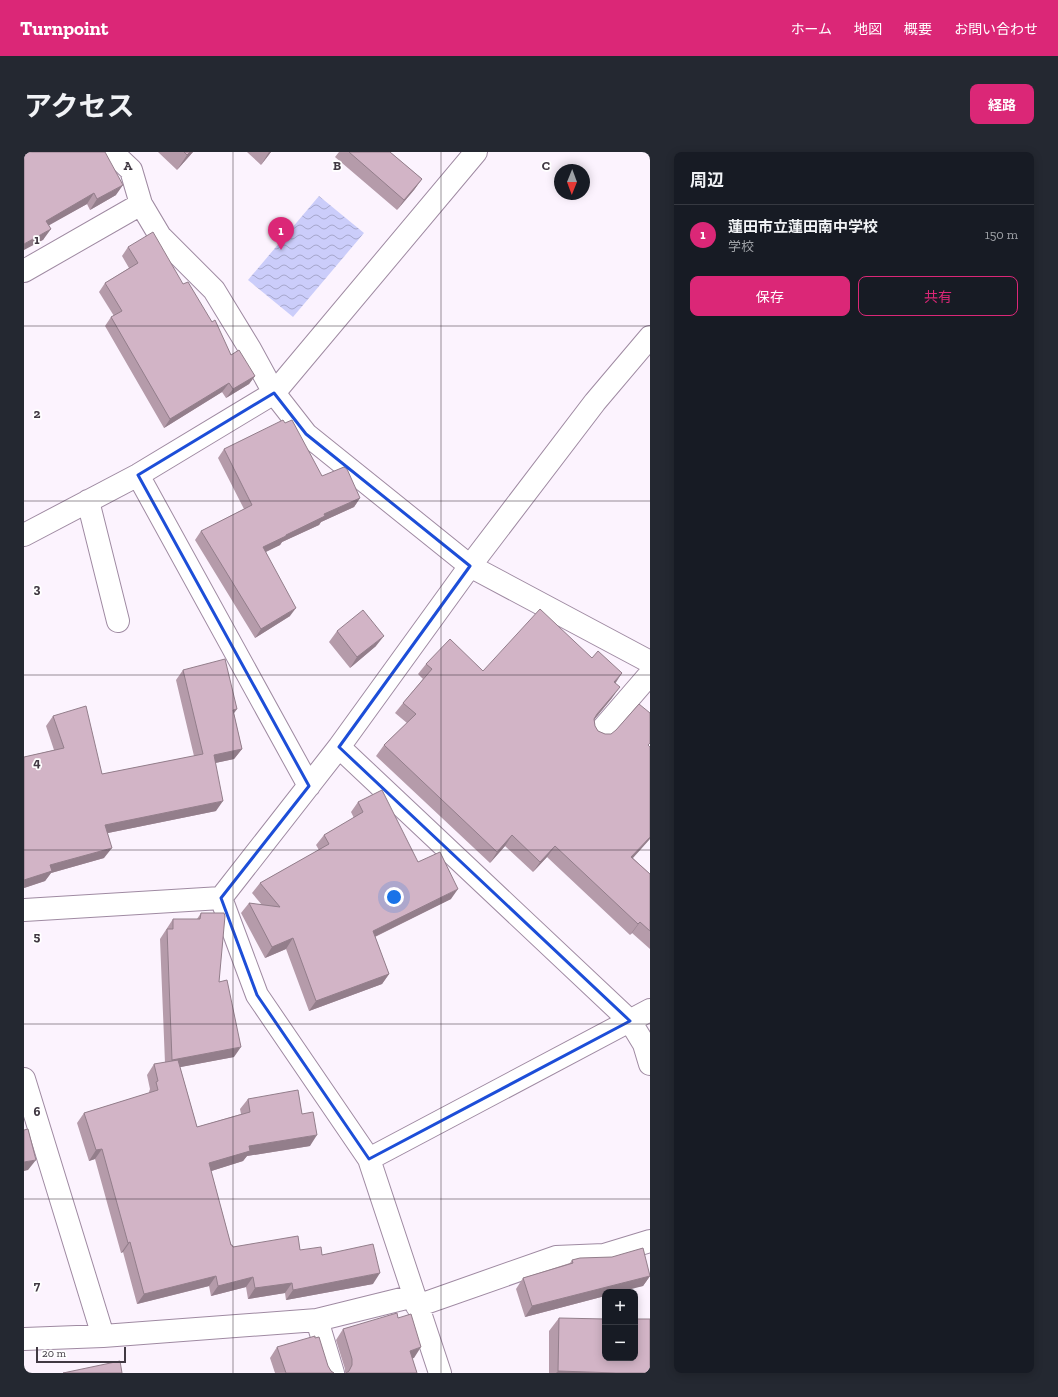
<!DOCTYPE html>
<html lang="ja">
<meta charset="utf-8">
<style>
body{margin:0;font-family:"Zilla Slab","Noto Sans JP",serif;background:#242831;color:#f1f3f6}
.controls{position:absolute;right:12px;bottom:12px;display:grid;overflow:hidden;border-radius:8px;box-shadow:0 2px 10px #0003}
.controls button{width:36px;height:36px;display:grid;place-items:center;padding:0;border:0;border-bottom:1px solid #363941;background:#171b24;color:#f1f3f6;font:20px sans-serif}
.compass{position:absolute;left:530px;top:12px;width:36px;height:36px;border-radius:50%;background:#171b24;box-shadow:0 2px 10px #0003;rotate:181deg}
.scale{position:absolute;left:12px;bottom:10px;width:90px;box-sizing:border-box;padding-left:4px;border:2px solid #413943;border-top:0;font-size:11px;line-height:14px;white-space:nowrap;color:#413943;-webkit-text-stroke:3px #fff;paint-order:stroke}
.you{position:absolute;left:370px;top:745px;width:14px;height:14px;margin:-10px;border:3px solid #fff;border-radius:50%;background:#1a73e8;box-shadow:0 0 0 6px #1a73e833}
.badge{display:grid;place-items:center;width:26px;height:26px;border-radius:50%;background:#db2777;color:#fff;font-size:13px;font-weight:700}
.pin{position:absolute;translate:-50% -33px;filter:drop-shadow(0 1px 2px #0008)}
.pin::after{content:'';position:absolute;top:21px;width:14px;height:12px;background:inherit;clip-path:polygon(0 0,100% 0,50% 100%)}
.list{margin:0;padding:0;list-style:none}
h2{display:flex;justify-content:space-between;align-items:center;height:52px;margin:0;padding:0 16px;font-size:17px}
h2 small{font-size:13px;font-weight:400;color:#9ea1a6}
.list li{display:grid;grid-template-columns:26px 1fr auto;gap:12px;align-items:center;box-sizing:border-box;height:60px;padding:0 16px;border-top:1px solid #363941}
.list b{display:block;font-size:15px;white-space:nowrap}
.list p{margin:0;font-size:13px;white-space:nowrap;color:#9ea1a6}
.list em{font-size:13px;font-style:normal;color:#9ea1a6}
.actions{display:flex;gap:8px;padding:12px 16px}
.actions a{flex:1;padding:9px 0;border:1px solid #db2777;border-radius:8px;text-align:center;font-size:14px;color:#db2777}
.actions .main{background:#db2777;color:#fff}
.map{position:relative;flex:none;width:626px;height:1221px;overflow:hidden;border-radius:8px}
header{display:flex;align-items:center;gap:24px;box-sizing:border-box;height:56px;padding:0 20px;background:#db2777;color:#fff}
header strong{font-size:19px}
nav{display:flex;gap:22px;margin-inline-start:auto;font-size:14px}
.intro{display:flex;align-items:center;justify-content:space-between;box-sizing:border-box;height:96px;padding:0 24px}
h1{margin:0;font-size:28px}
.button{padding:10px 18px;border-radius:8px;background:#db2777;color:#fff;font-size:14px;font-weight:700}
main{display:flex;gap:24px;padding:0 24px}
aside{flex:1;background:#171b24;border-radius:8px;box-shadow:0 2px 10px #0003}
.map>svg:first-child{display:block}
.water{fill:url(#water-waves)}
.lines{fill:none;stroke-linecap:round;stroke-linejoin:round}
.minor-casing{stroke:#9f8aa2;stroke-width:24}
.minor{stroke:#fff;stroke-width:22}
.wall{fill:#b59baa}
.shaded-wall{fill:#937e8b}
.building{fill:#d2b4c6;stroke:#937e8b}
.marked{fill:none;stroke:#1d4ed8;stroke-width:3;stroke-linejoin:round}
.grid{fill:none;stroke:#413943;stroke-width:1;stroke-opacity:0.55}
.grid-label{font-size:13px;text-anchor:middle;font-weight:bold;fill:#413943;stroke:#fff;stroke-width:3.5;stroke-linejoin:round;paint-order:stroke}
</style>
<header>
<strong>Turnpoint</strong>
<nav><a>ホーム</a><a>地図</a><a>概要</a><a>お問い合わせ</a></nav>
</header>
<div class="intro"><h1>アクセス</h1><a class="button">経路</a></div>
<main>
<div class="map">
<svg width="626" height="1221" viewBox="0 0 626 1221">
<defs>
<pattern id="water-waves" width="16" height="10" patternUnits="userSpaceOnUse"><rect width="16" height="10" fill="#cbcdfa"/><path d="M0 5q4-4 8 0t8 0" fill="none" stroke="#a6a7cc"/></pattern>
</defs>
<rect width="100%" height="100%" fill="#fcf3fe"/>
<path class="water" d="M295 44 340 81 269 165 224 128Z"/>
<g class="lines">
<g class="minor-casing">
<path id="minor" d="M88 0 107 18 117 52 136 84 190 138 226 197 250 241 282 282 446 414 626 510
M0 119 117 52
M114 323 285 634
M64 349 94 469
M0 383 114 323 250 241 452 0
M575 581 626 522
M315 595 606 869 620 892 626 912
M197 746 233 843 345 1007 416 1221
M0 758 197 746 315 595 446 414 571 250 626 185
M0 927 79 1184
M345 1007 626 858
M393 1154 532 1105 580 1103 626 1089
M293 1168 309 1221
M0 1187 79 1184 293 1168 390 1144"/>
</g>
<use href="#minor" class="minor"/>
</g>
<path class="wall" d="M0 0 92 43 66 58 63 52 24 73 19 88Z
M134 0H169L153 18Z
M223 0H247L237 13Z
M315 0H366L398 27 390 38 373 58 311 5Z
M104 95 159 132 207 203 231 224 225 232 202 246 198 240 140 276 81 174 87 165 90 164 75 140 81 131 105 116 98 104Z
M261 271 298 324 336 346 330 355 297 370 295 373 258 390 256 393 242 400 266 464 231 486 171 388 177 379 220 357 194 306 200 297Z
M313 479 352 494 326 516 305 490Z
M402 512 459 519 591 531 588 546 570 567 571 574 574 579 581 582 625 594 609 706 626 722V797L608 781 606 783 523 705 509 720 481 694 466 711 352 604 360 593 383 571 371 561 379 551 399 527 394 522Z
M159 518 210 562 218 597 210 607 191 611 192 659 84 681 80 706 27 721 21 729 0 736V605L30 598 22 574 29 564 78 622 170 604 152 528Z
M334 650 394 710 427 747 351 785 365 822 358 832 285 859 262 797 241 806 217 761 225 751 238 753 228 741 236 731 295 698 292 693 300 683 330 666 327 660Z
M177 761 195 830 210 905 156 915 173 975 217 962 216 957 224 947 278 962 286 994 223 1004 219 1009 187 1019 207 1093 209 1095 276 1098 298 1103 349 1132 262 1148 261 1141 224 1147 222 1135 187 1144 185 1134 113 1152 99 1100 97 1101 71 1007 65 1009 53 971 60 961 125 941V940L126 937 123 923 130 912 141 911 136 787 149 767H173Z
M588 1105 626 1124 619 1134 581 1140V1144L501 1165 492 1137 499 1126 546 1111 548 1108Z
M374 1166 390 1206H388L393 1221H321V1217L312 1188 319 1177Z
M535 1166 626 1221H525V1179Z
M253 1195 304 1214 307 1219 310 1221H251L246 1206Z"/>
<path class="shaded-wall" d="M166 0H169L153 18 163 3Z
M245 0H247L237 13Z
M398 27 390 38 373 58 380 48Z
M99 33 92 43 66 58 73 47Z
M70 41 63 52 15 79 22 69Z
M27 77 19 88 0 98V92Z
M231 224 225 232 202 246 209 237Z
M205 231 198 240 140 276 146 267Z
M336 346 330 355 297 370 295 373 258 390 256 393 233 404 239 395 300 362Z
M272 456 266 464 231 486 237 477Z
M360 484 352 494 326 516 333 505Z
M598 521 591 532 590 530Z
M596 535 588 546 566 573 573 562Z
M213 557 206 567 209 558Z
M218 597 210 607 182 613 190 603Z
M199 649 192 659 74 683 81 673Z
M488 683 481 694 466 711 473 700Z
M626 685V687L600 716 607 705Z
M531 694 523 705 509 720 516 710Z
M88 696 80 706 27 721 21 729 0 736V728L26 713Z
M434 737 427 747 342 789 349 779Z
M616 770 608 781 606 783 614 772Z
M269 786 262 797 241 806 248 795Z
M365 822 358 832 285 859 292 849Z
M217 895 210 905 141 918 148 908Z
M293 983 286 994 223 1004 219 1009 178 1022 185 1011 225 994Z
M78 997 71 1007 65 1009 72 998Z
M12 1008 4 1018 0 1019V1010Z
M106 1090 99 1100 97 1101 104 1091Z
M356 1121 349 1132 262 1148 269 1138Z
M192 1124 185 1134 113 1152 120 1142Z
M626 1124 619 1134 596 1140H581V1144L501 1165 508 1154Z
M229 1125 222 1135 187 1144 194 1134Z
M268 1131 261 1141 224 1147 231 1136Z
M397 1195 390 1206 379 1209 386 1199Z
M534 1219 592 1221H532Z"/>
<path class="building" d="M0 0H81L99 33 73 47 70 41 22 69 27 77 0 92Z
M160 0H166L163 3Z
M325 0H366L398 27 380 48Z
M129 80 159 132 164 130 188 170 191 168 207 203 215 198 231 224 209 237 205 231 146 267 87 165 98 159 81 131 114 111 104 95Z
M259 268 261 271 268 268 298 324 320 315 323 317 336 346 300 362 301 364 262 383V384L239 395 272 456 237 477 177 379 228 353 200 297Z
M516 457 568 506 574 499 598 521 590 530 596 535 573 562 570 567 571 574 574 579 581 582H587L592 578 615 552 626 561V591L624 593 626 595V685L607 705 626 722V779L616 770 614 772 531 694 516 710 488 683 473 700 360 593 392 562 379 551 408 517 402 512 426 487 459 519Z
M339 458 360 484 333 505 313 479Z
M201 507 213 557 209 558 218 597 190 603 199 649 81 673 88 696 26 713 28 719 0 728V605L40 596 29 564 62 554 78 622 179 602 159 518Z
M358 638 394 710 416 700 434 737 349 779 365 822 292 849 269 786 248 795 225 751 256 755 236 731 305 692 300 683 339 660 334 650Z
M177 761H200L201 764 195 830 203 828 217 895 148 908 143 777H149V767H176Z
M154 908 173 975 226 960 224 947 274 938 278 962 289 960 293 983 225 994 226 999 185 1011 207 1093H208L209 1095 274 1084 276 1098 297 1095 298 1103 349 1092 356 1121 269 1138 268 1131 231 1136 229 1125 194 1134 192 1124 120 1142 106 1090 104 1091 78 997 72 998 60 961 134 938 132 930 134 929 130 912Z
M4 977 12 1008 0 1010V978Z
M619 1096 626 1124 508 1154 499 1126 549 1111 548 1108 556 1106 588 1105Z
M373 1161 374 1166 387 1162 397 1195 386 1199 393 1221H322L325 1219 328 1213V1207L319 1177Z
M535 1166 581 1167V1206H611V1167H626V1221H592L534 1219Z
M291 1184V1186L295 1185 304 1214 307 1219 310 1221H262L253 1195Z
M96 1209 98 1221H39Z"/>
<path class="marked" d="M250 241 282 282 446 414 315 595 606 869 345 1007 233 843 197 746 285 634 114 323Z"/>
<path class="grid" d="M209 0V1221M417 0V1221M0 174H626M0 349H626M0 523H626M0 698H626M0 872H626M0 1047H626"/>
<g class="grid-label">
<text x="104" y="18">A</text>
<text x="313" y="18">B</text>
<text x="522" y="18">C</text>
<text x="13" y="92">1</text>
<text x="13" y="266">2</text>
<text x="13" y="441">3</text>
<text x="13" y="615">4</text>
<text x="13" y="789">5</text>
<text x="13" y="964">6</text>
<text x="13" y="1138">7</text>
</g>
</svg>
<div class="controls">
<button>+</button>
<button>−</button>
</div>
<svg class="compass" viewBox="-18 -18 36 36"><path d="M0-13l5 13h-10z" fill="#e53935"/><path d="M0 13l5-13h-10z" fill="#9ea1a6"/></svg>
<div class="scale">20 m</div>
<div class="you"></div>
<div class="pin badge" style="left:257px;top:98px">1</div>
</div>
<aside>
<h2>周辺<small></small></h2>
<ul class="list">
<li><span class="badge">1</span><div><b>蓮田市立蓮田南中学校</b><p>学校</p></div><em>150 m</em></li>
</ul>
<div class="actions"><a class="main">保存</a><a>共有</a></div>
</aside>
</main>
